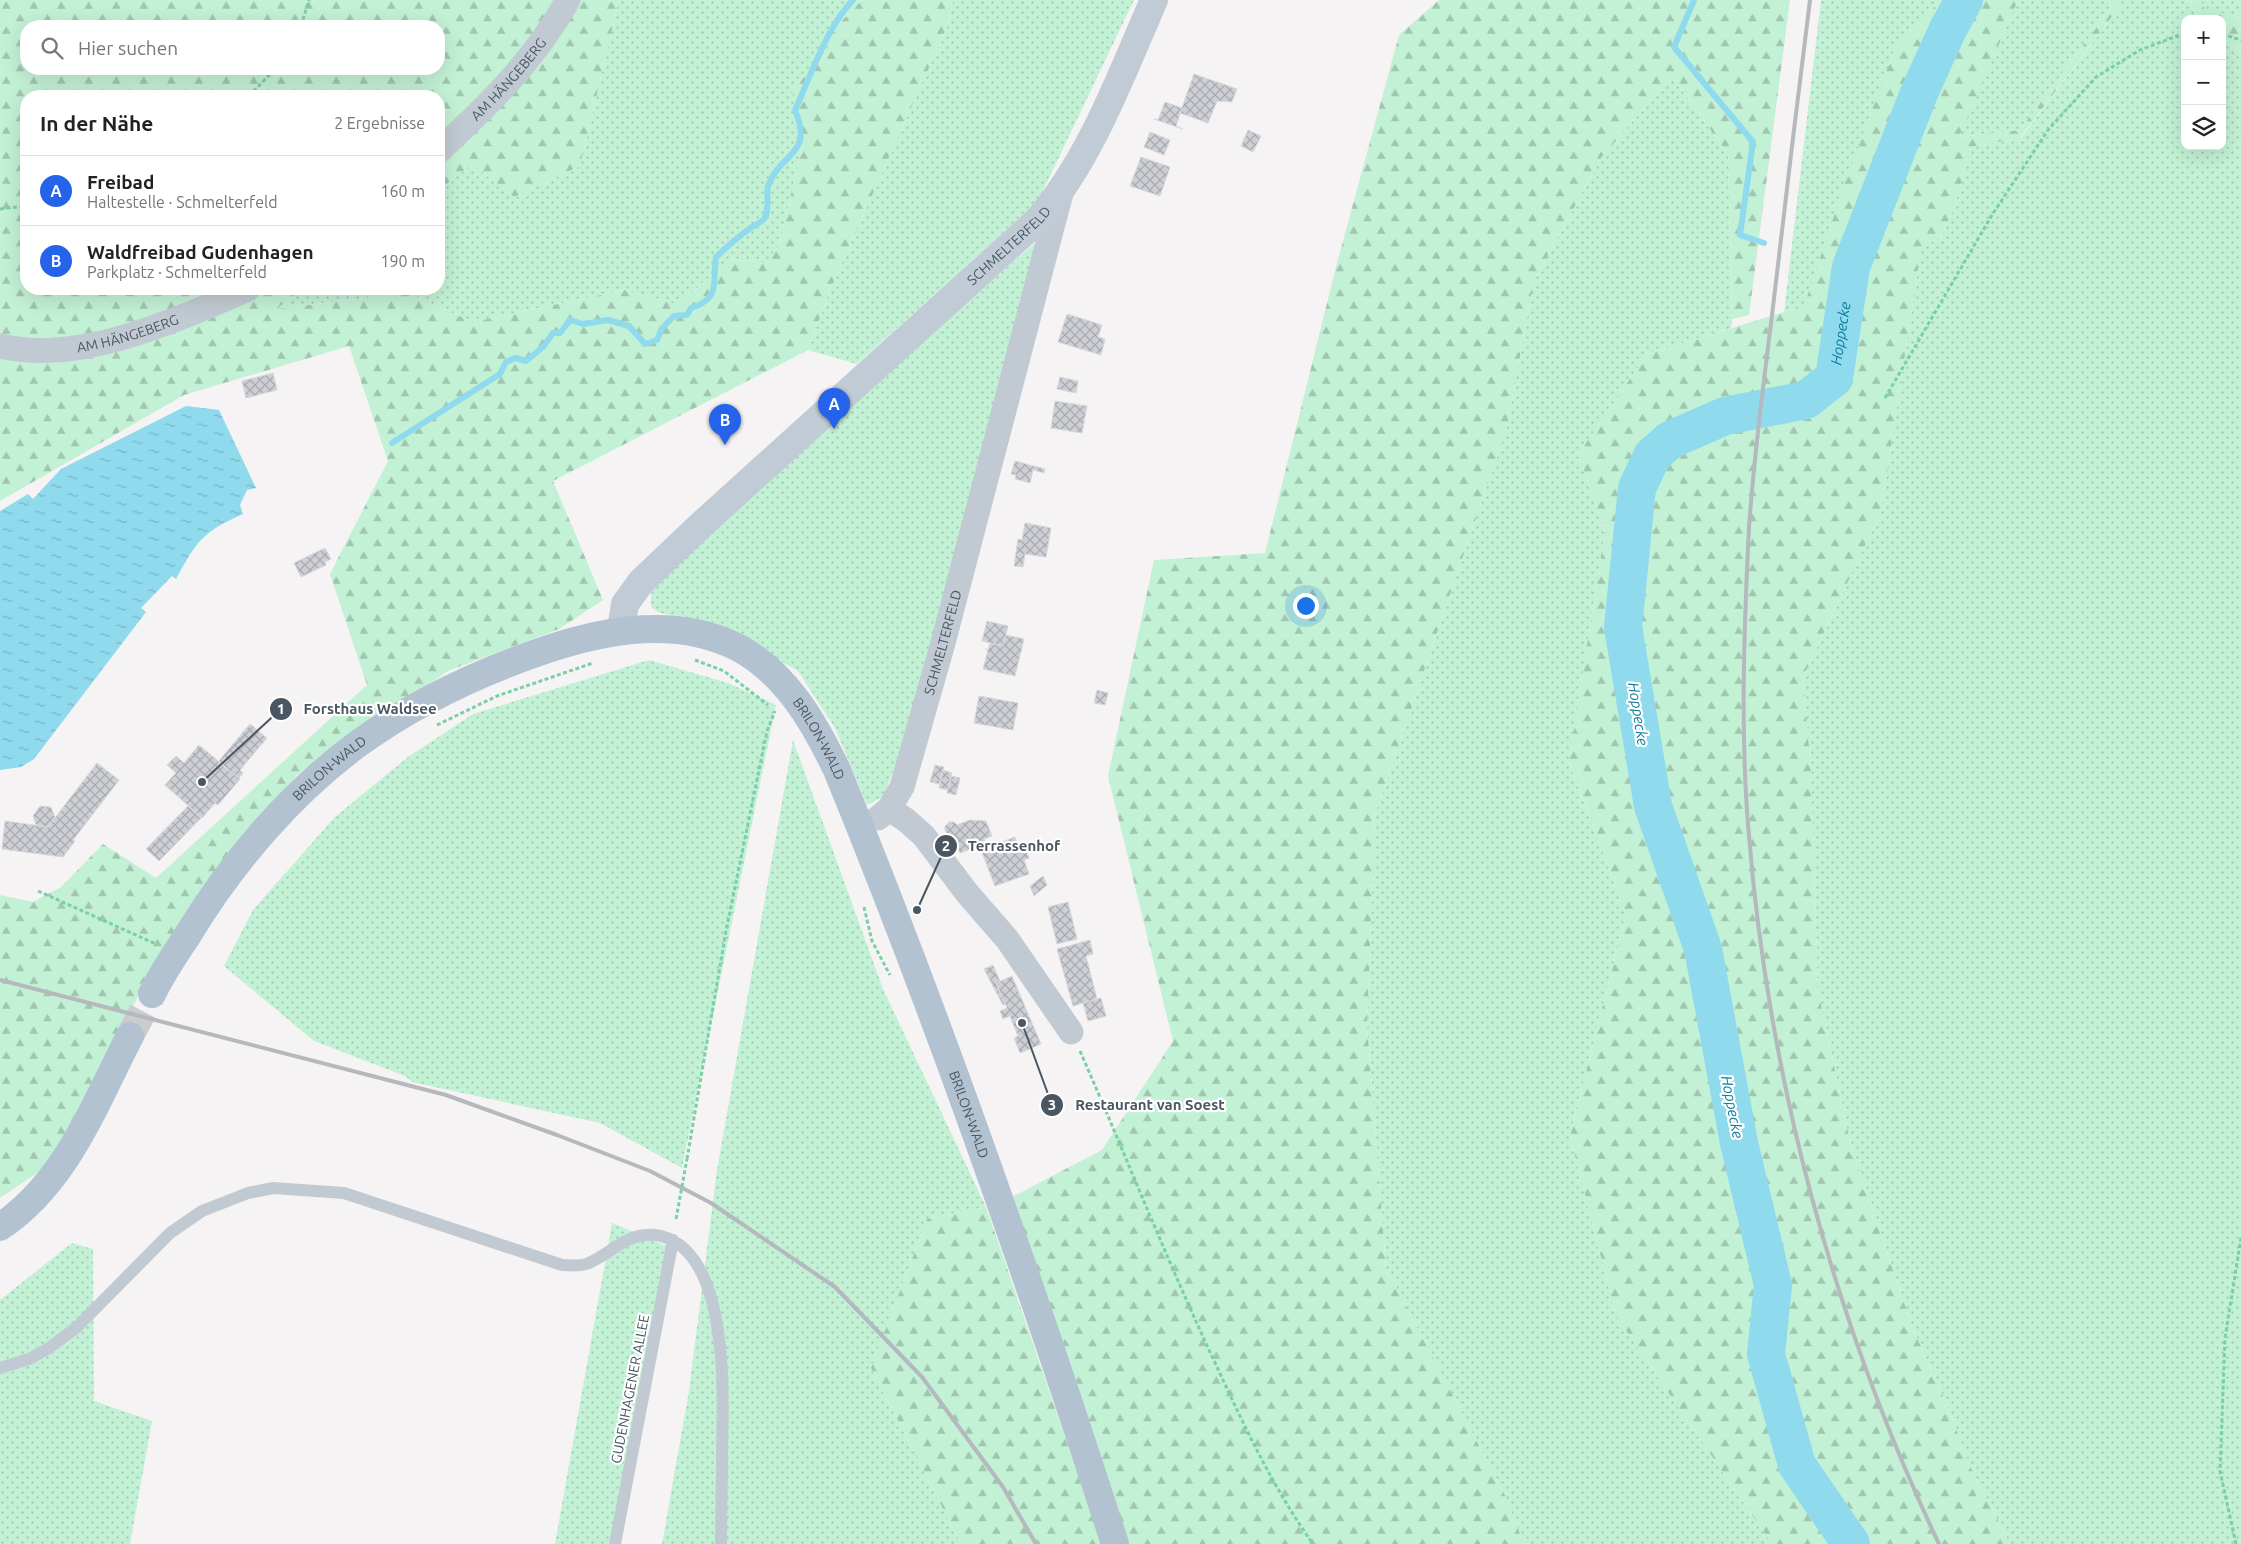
<!DOCTYPE html>
<html lang="de">
<meta charset="utf-8">
<style>
body{margin:0;font-family:Ubuntu,sans-serif;background:#f6f6f6;color:#222}
.controls{position:absolute;right:15px;top:15px;display:grid;overflow:hidden;border-radius:10px;box-shadow:0 5px 20px #0002}
.controls button{width:45px;height:45px;display:grid;place-items:center;padding:0;border:0;border-bottom:1px solid #e0e0e0;background:#fff;color:#222;font:25px sans-serif}
.you{position:absolute;left:1305px;top:605px;width:18px;height:18px;margin:-12px;border:4px solid #fff;border-radius:50%;background:#1a73e8;box-shadow:0 0 0 8px #1a73e833}
.badge{display:grid;place-items:center;width:32px;height:32px;border-radius:50%;background:#2563eb;color:#fff;font-size:16px;font-weight:700}
.pin{position:absolute;translate:-50% -41px;filter:drop-shadow(0 1px 2px #0008)}
.pin::after{content:'';position:absolute;top:26px;width:18px;height:15px;background:inherit;clip-path:polygon(0 0,100% 0,50% 100%)}
.list{margin:0;padding:0;list-style:none}
h2{display:flex;justify-content:space-between;align-items:center;height:65px;margin:0;padding:0 20px;font-size:21px}
h2 small{font-size:16px;font-weight:400;color:#767676}
.list li{display:grid;grid-template-columns:32px 1fr auto;gap:15px;align-items:center;box-sizing:border-box;height:70px;padding:0 20px;border-top:1px solid #e0e0e0}
.list b{display:block;font-size:19px;white-space:nowrap}
.list p{margin:0;font-size:16px;white-space:nowrap;color:#767676}
.list em{font-size:16px;font-style:normal;color:#767676}
.icon{flex:none;width:28px;height:28px;fill:none;stroke:currentColor;stroke-width:2;stroke-linecap:round;stroke-linejoin:round}
.map{position:relative;flex:none;width:2241px;height:1544px;overflow:hidden}
.search{position:absolute;background:#fff;box-shadow:0 5px 20px #0002;left:20px;top:20px;width:425px;height:55px;display:flex;align-items:center;gap:12px;box-sizing:border-box;padding:0 18px;border-radius:20px;color:#767676;font-size:19px}
.panel{position:absolute;background:#fff;box-shadow:0 5px 20px #0002;left:20px;top:90px;width:425px;height:205px;border-radius:20px}
.map>svg:first-child{display:block}
.grass{fill:url(#grass-dots)}
.forest{fill:url(#forest-firs);fill-rule:evenodd}
.water{fill:url(#water-ripples)}
.lines{fill:none;stroke-linecap:round;stroke-linejoin:round}
.stream{stroke:#90daee;stroke-width:6}
.river{stroke:#90daee;stroke-width:38}
.building{fill:url(#building-cross-hatch);stroke:#d7d9de}
.primary-tunnel{stroke:#caccce;stroke-width:28;stroke-dasharray:28 14;stroke-linecap:butt}
.path{stroke:#7ad0a6;stroke-width:3;stroke-dasharray:4 2.5;stroke-linecap:butt}
.lane{stroke:#c1cad2;stroke-width:12}
.street{stroke:#c1cad2;stroke-width:25}
.secondary{stroke:#c1cbd6;stroke-width:28}
.primary{stroke:#b3c2d1;stroke-width:28}
.rail{stroke:#b5b8bd;stroke-width:4}
.path-bridge{stroke:#7ad0a6;stroke-width:3;stroke-dasharray:4 2.5;stroke-linecap:butt}
.labels{text-anchor:middle;stroke-width:4.5;stroke-linejoin:round;paint-order:stroke}
.street-label{font-size:14px;fill:#4a5661;stroke:#fff}
.water-label{font-size:15px;font-style:italic;fill:#0c7c9b;stroke:#fff}
.leader{fill:none;stroke:#4a5661;stroke-width:2}
.callout-dot{fill:#4a5661;stroke:#fff;stroke-width:2}
.mark-label{font-size:15px;text-anchor:middle;font-weight:bold;fill:#fff}
.callout-label{font-size:15px;text-anchor:middle;font-weight:bold;fill:#4a5661;stroke:#fff;stroke-width:4.5;stroke-linejoin:round;paint-order:stroke}
</style>
<div class="map">
<svg width="2241" height="1544" viewBox="0 0 2241 1544">
<defs>
<pattern id="grass-dots" width="8" height="8" patternUnits="userSpaceOnUse" patternTransform="scale(1.25)"><rect width="8" height="8" fill="#c3f1d5"/><path d="M2 2h.1M6 6h.1" fill="none" stroke="#a0c6b0" stroke-width="1.8" stroke-linecap="round"/></pattern>
<pattern id="forest-firs" width="22" height="20" patternUnits="userSpaceOnUse" patternTransform="scale(1.25)"><rect width="22" height="20" fill="#c3f1d5"/><path d="M5 1l3.5 6h-7zM16 11l3.5 6h-7z" fill="#a0c6b0"/></pattern>
<pattern id="water-ripples" width="26" height="14" patternUnits="userSpaceOnUse" patternTransform="scale(1.25)"><rect width="26" height="14" fill="#90daee"/><path d="M2 4q2-2 4 0t4 0M15 11q2-2 4 0t4 0" fill="none" stroke="#78b4c4"/></pattern>
<pattern id="building-cross-hatch" width="8" height="8" patternUnits="userSpaceOnUse" patternTransform="scale(1.25)"><rect width="8" height="8" fill="#cdcfd5"/><path d="M0 0l8 8M0 8l8-8" fill="none" stroke="#a8abb0"/></pattern>
</defs>
<rect width="100%" height="100%" fill="#f5f3f3"/>
<path class="grass" d="M619 0H862L835 28 825 56 792 89 801 152 779 245 766 263 730 259 678 305 624 290 473 322 407 293 275 309 303 289H439V190L472 164 514 197 580 166Z
M953 0H1134L1038 201 857 364 808 350 830 290 948 25Z
M1821 0H1941L1895 48 1804 306 1784 312Z
M2018 0H2109L2111 8 2020 130 1958 137Z
M2119 0H2190L2196 19H2185V146H2222V39L2241 52V1544H2010L1970 1466 1946 1402 1913 1329 1851 1146 1818 990 1811 771 1803 677 1881 512 1921 249 1942 235 1954 209 1971 147 2021 138 2120 6Z
M2201 0H2241V17L2204 10Z
M1672 76 1728 154 1732 319 1731 328 1647 354 1578 455 1605 530 1569 762 1626 914 1570 1136 1616 1316 1772 1544H1524L1504 1493 1386 1268 1367 1025 1375 815 1507 427 1534 281 1601 158Z
M1035 243 941 639 884 796 867 805 835 728 798 671 723 629 658 612 651 607V592L658 578 881 376Z
M649 660 728 683 776 705 682 1168 600 1123 412 1082 405 1076 314 1041 224 966 253 910 335 817 408 757 473 714Z
M793 740 883 989 986 1207 927 1219 871 1368 961 1544H662L689 1391 717 1170Z
M612 1223 667 1246 615 1544H555Z
M72 1243 93 1249 94 1401 152 1421 130 1544H0V1300Z"/>
<path class="forest" d="M0 0H619L580 166 514 197 472 164 439 190V96H26V289H303L276 309 407 293 473 322 624 290 678 305 730 259 766 263 779 245 801 152 792 89 825 56 835 28 862 0H953L948 25 830 290 808 350 553 481 603 600 559 629 448 671 297 775 157 958 114 1045 46 1167 0 1198V895L33 902 61 887 103 844 156 878 367 685 330 574 388 461 349 346 184 395 0 501ZM26 26H439V69H26Z
M1439 0H1790L1749 315 1732 319 1728 154 1672 76 1601 158 1534 281 1507 427 1375 815 1367 1025 1386 1268 1504 1493 1524 1544H1128L1012 1197 1102 1150 1173 1041 1108 776 1154 560 1265 553 1337 263 1399 35Z
M1941 0H2018L1959 137 2020 130 2111 8 2109 0H2119L2120 6 2020 138 1971 147 1954 209 1942 235 1921 249 1881 512 1803 677 1811 771 1818 990 1851 1146 1913 1329 1946 1402 1970 1466 2010 1544H1772L1616 1316 1570 1136 1626 914 1569 761 1605 530 1578 455 1647 354 1804 306 1848 174 1895 48Z
M2190 0H2201L2205 10 2241 17V52L2222 39V19H2196Z
M986 1207 1102 1544H961L871 1368 927 1219Z"/>
<path class="water" d="M186 406 219 410 256 488 247 490 240 505 243 514C202 532 197 541 176 579L172 576 141 608 146 612 34 759 21 767 0 770V511L28 494 33 499 61 469Z"/>
<g class="lines">
<path class="stream" d="M1694 0 1674 47 1753 142 1740 235 1764 243
M392 443 500 374 506 362 515 358 526 361 543 347 553 333H560L570 320 583 324 608 320 629 326 645 344 657 340 662 328 674 316 687 315 691 308C722 298 712 282 716 257 726 248 736 238 748 230 753 226 760 223 764 219 770 211 766 192 768 186 781 151 814 156 795 110 811 75 827 27 853 0"/>
<path class="river" id="s1" d="M1851 1544 1797 1465 1766 1354 1773 1285 1739 1143 1703 949 1653 806 1623 627 1637 488 1652 456 1670 440 1725 416 1806 400 1834 378 1851 267 1919 93 1948 29 1964 0"/>
</g>
<path class="building" d="M1194 74 1237 89 1232 102 1217 101 1208 123 1180 113Z
M1165 102 1182 108 1176 126 1183 129 1154 119 1158 120Z
M1248 130 1261 136 1253 152 1241 146Z
M1150 132 1170 140 1164 155 1144 147Z
M1141 157 1170 167 1160 196 1130 186Z
M1067 314 1102 325 1098 337 1105 339 1101 355 1058 342Z
M273 373 277 390 246 398 242 381Z
M1060 377 1078 381 1076 393 1057 389Z
M1055 401 1087 406 1082 433 1051 428Z
M1015 461 1045 469 1044 473 1033 470 1030 483 1015 479 1016 475 1011 474Z
M1025 523 1051 528 1046 557 1025 554 1023 567 1014 566 1018 539 1022 540Z
M325 548 331 559 325 562 326 565 301 577 294 563Z
M987 621 1008 626 1003 646 982 641Z
M1006 635 1024 639 1015 676 983 669 988 650 985 649 988 650 990 643 1003 646Z
M1097 690 1108 693 1105 705 1094 703Z
M979 696 1018 703 1013 730 974 723Z
M250 724 267 738 240 770 243 773 239 778 218 762Z
M199 745 240 779 218 805 215 803 202 818 165 785 176 773 167 765 176 756 184 763Z
M97 763 119 780 73 840 75 841 63 857 2 849 5 821 48 827Z
M935 765 944 767 939 784 930 782Z
M943 770 952 773 948 790 939 788Z
M951 776 960 778 956 795 947 793Z
M40 806 51 807 55 818 48 827 36 825 33 816Z
M188 806 202 817 159 861 146 849Z
M970 820 986 821 992 836 984 839 986 843 960 853 953 835H949L945 831V826L949 822H954L957 825Z
M1015 837 1019 848 1025 847 1029 858 1024 860 1029 874 995 886 981 850Z
M1043 876 1047 885 1034 896 1030 886Z
M1068 902 1077 939 1057 944 1048 907Z
M1090 940 1093 954 1086 956 1097 999 1073 1006 1057 949Z
M993 965 1000 981 996 983 1005 1004 1003 1005 984 969Z
M1012 976 1041 1044 1020 1053 1014 1038 1018 1036 1010 1016 1003 1019 1000 1011 1007 1008 996 983Z
M1101 998 1106 1016 1088 1021 1083 1003Z"/>
<g class="lines">
<path class="primary-tunnel" d="M130 1036 152 994"/>
<path class="path" d="M301 26 309 0
M2222 34 2241 40
M249 96 275 69
M0 209 26 206
M1885 398 1992 215 2048 130 2096 77 2140 50 2185 33
M695 660 724 671 768 705
M437 725 497 696 593 663
M38 891 156 944
M864 907 872 941 890 975
M1080 1051C1126 1156 1168 1263 1217 1367 1245 1428 1274 1489 1313 1544
M687 1159 726 931 767 731 775 711
M2236 1544 2220 1471 2225 1338 2241 1238"/>
<path class="lane" d="M0 1368 29 1359 49 1348 77 1327 170 1233 202 1211 248 1193 273 1188 344 1193 562 1265C571 1265 581 1267 589 1263 614 1252 630 1229 661 1236 730 1254 723 1395 722 1449 722 1481 721 1512 721 1544
M615 1544 673 1240"/>
<g class="street">
<path id="s2" d="M439 151C489 104 534 61 568 0"/>
<path id="s3" d="M0 346C79 365 177 320 248 289"/>
<path d="M889 809 906 820 924 836 967 893 1007 939 1071 1032"/>
<path id="s4" d="M878 818 889 809 902 787 943 643 1061 193"/>
</g>
<path class="secondary" id="s5" d="M621 630 625 604 641 582 701 525 1039 219C1092 156 1121 75 1154 0"/>
<g class="primary">
<path id="s6" d="M152 994C162 973 176 953 189 933 233 861 291 793 359 743 416 702 482 671 548 649 609 629 677 617 737 647 786 673 814 722 837 770 941 1024 1031 1283 1115 1544"/>
<path d="M0 1227C67 1182 94 1105 130 1036"/>
</g>
<path class="rail" d="M1810 0C1797 102 1785 205 1773 307 1764 380 1754 454 1749 527 1744 627 1740 737 1749 836 1769 1081 1834 1322 1939 1544
M0 980 446 1095 557 1135 650 1171 711 1203 835 1287 922 1377 1003 1487 1036 1544"/>
<path class="path-bridge" d="M676 1219 687 1159"/>
</g>
<g class="labels">
<g class="street-label">
<text dy="5" stroke="none"><textPath href="#s2" startOffset="100">AM HÄNGEBERG</textPath></text>
<text dy="5" stroke="none"><textPath href="#s5" startOffset="552">SCHMELTERFELD</textPath></text>
<text dy="5" stroke="none"><textPath href="#s3" startOffset="130">AM HÄNGEBERG</textPath></text>
<text dy="5" stroke="none"><textPath href="#s4" startOffset="190">SCHMELTERFELD</textPath></text>
<text dy="5" stroke="none"><textPath href="#s6" startOffset="859">BRILON-WALD</textPath></text>
<text dy="5" stroke="none"><textPath href="#s6" startOffset="289">BRILON-WALD</textPath></text>
<text dy="5" stroke="none"><textPath href="#s6" startOffset="1264">BRILON-WALD</textPath></text>
<text transform="translate(630 1389) rotate(-79)" y="5">GUDENHAGENER ALLEE</text>
</g>
<g class="water-label">
<text dy="5" stroke="none"><textPath href="#s1" startOffset="1379">Hoppecke</textPath></text>
<text transform="translate(1638 714) rotate(81)" y="5">Hoppecke</text>
<text transform="translate(1732 1107) rotate(79)" y="5">Hoppecke</text>
</g>
</g>
<path class="leader" d="M202 782L281 709M917 910L946 846M1022 1023L1052 1105"/>
<g class="callout-dot">
<circle cx="202" cy="782" r="5"/>
<circle cx="917" cy="910" r="5"/>
<circle cx="1022" cy="1023" r="5"/>
<circle cx="281" cy="709" r="12"/>
<circle cx="946" cy="846" r="12"/>
<circle cx="1052" cy="1105" r="12"/>
</g>
<g class="mark-label">
<text x="281" y="714">1</text>
<text x="946" y="851">2</text>
<text x="1052" y="1110">3</text>
</g>
<g class="callout-label">
<text x="370" y="714">Forsthaus Waldsee</text>
<text x="1014" y="851">Terrassenhof</text>
<text x="1150" y="1110">Restaurant van Soest</text>
</g>
</svg>
<div class="controls">
<button>+</button>
<button>−</button>
<button><svg class="icon" aria-label="layers" viewBox="0 0 24 24"><path d="M12 4l9 5-9 5-9-5zM3 14l9 5 9-5"/></svg></button>
</div>
<div class="you"></div>
<div class="pin badge" style="left:834px;top:429px">A</div>
<div class="pin badge" style="left:725px;top:445px">B</div>
<div class="search"><svg class="icon" aria-label="search" viewBox="0 0 24 24"><circle cx="10" cy="10" r="6"/><path d="M15 15l6 6"/></svg>Hier suchen</div>
<section class="panel">
<h2>In der Nähe<small>2 Ergebnisse</small></h2>
<ul class="list">
<li><span class="badge">A</span><div><b>Freibad</b><p>Haltestelle · Schmelterfeld</p></div><em>160 m</em></li>
<li><span class="badge">B</span><div><b>Waldfreibad Gudenhagen</b><p>Parkplatz · Schmelterfeld</p></div><em>190 m</em></li>
</ul>
</section>
</div>
